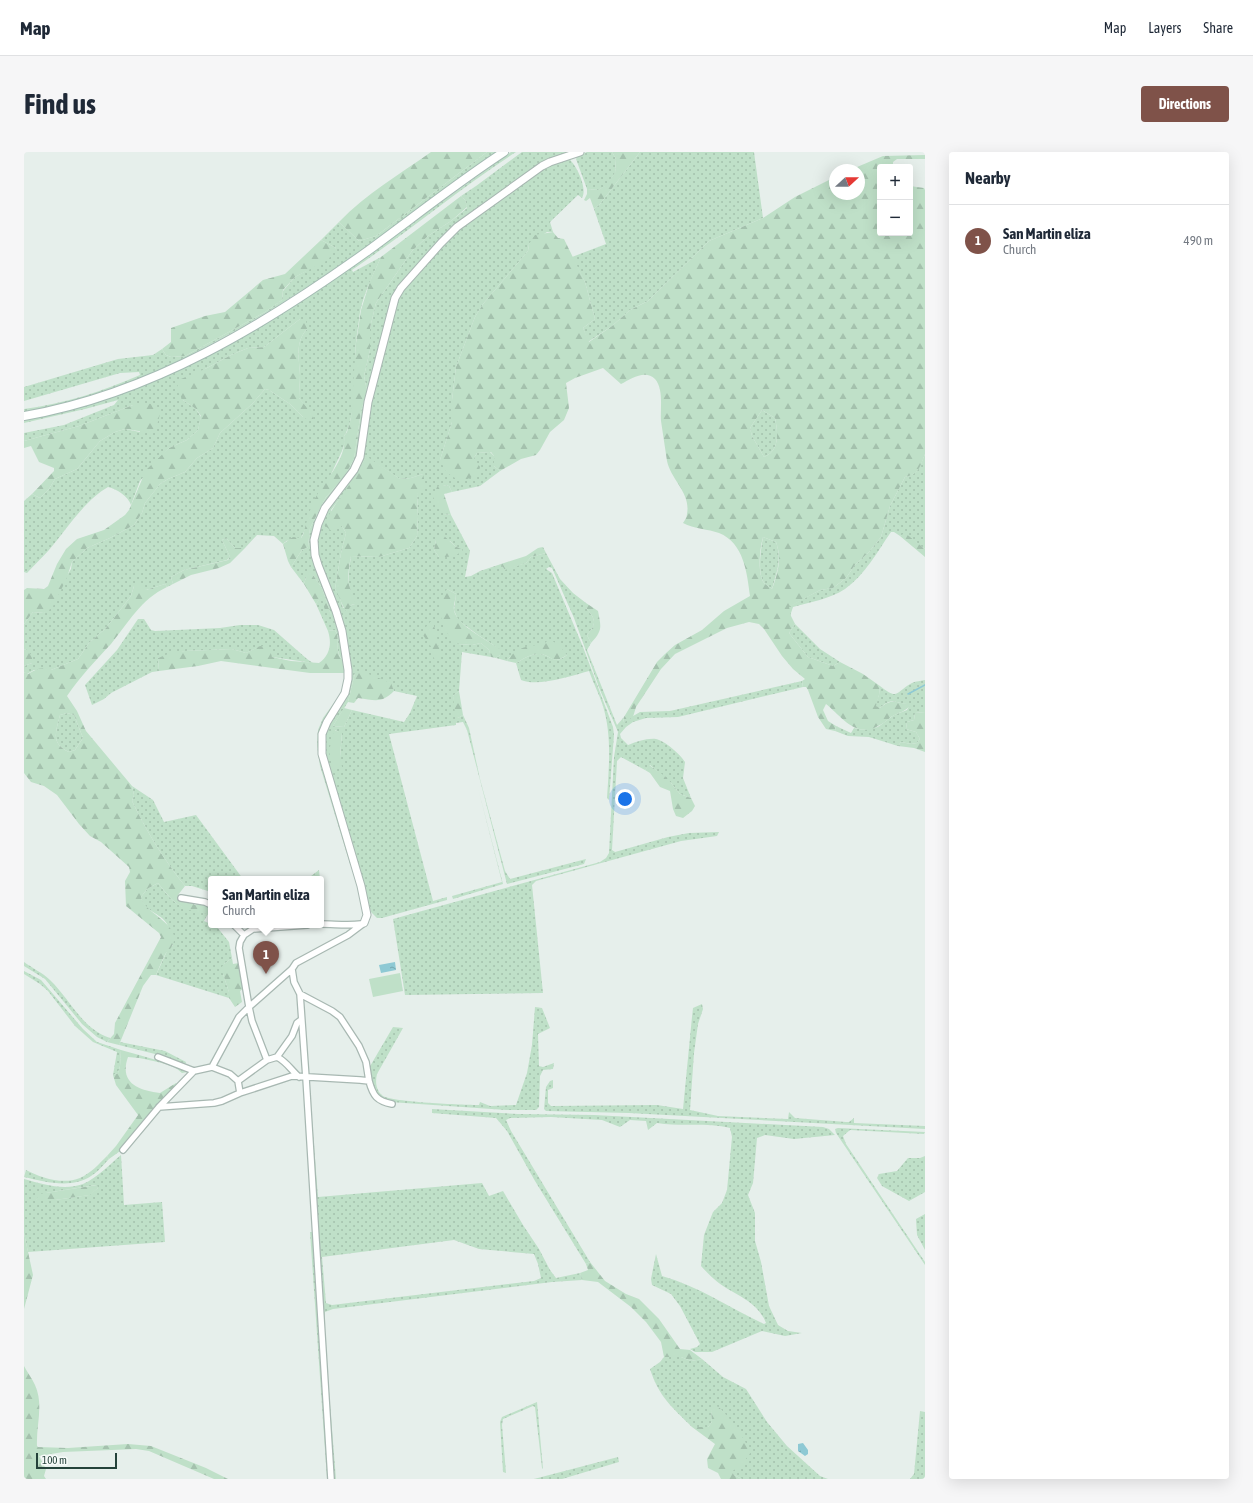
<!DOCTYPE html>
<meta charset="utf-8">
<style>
body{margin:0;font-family:"Asap Condensed",sans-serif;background:#f6f6f7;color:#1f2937}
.controls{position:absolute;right:12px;top:12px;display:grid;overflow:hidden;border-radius:4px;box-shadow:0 4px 16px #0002}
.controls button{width:36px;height:36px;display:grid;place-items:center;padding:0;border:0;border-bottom:1px solid #e0e1e3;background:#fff;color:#1f2937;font:20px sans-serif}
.compass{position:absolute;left:805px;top:12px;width:36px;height:36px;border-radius:50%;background:#fff;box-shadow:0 4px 16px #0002;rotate:69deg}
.scale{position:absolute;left:12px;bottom:10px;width:81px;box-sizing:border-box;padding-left:4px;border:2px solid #24423a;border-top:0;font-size:11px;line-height:14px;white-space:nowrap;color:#24423a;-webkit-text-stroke:3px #f7fbf9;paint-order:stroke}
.you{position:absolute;left:601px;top:647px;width:14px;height:14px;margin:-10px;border:3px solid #fff;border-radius:50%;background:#1a73e8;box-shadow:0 0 0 6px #1a73e833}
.badge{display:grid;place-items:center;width:26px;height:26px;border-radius:50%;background:#7f5249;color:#fff;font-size:13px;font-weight:700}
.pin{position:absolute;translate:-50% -33px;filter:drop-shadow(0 1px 2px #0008)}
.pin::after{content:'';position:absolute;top:21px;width:14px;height:12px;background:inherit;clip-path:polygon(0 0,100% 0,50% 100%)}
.popup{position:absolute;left:184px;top:724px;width:116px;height:52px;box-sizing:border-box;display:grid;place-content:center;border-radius:4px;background:#fff;filter:drop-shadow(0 1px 3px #0005);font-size:13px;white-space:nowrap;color:#747a83}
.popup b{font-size:15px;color:#1f2937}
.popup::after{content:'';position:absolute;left:50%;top:100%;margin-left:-8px;border:8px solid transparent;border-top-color:#fff}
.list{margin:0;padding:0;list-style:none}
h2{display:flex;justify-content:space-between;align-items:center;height:52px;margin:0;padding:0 16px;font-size:17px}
h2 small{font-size:13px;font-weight:400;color:#747a83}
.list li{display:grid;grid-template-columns:26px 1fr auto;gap:12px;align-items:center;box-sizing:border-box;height:72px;padding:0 16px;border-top:1px solid #e0e1e3}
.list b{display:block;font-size:15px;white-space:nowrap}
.list p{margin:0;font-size:13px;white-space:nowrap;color:#747a83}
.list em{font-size:13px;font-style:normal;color:#747a83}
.map{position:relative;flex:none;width:901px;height:1327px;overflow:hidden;border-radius:4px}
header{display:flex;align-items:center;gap:24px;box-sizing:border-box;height:56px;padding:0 20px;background:#fff;border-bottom:1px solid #e0e1e3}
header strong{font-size:19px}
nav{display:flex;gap:22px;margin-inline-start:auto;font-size:14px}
.intro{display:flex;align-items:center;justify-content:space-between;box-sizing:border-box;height:96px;padding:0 24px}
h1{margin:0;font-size:28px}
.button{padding:10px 18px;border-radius:4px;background:#7f5249;color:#fff;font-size:14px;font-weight:700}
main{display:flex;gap:24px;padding:0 24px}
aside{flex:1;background:#fff;border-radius:4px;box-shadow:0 4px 16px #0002}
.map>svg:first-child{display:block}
.grass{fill:url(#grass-dots);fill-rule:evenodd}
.forest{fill:url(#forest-firs);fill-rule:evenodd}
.garden{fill:#bfe0c8}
.water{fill:url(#water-ripples)}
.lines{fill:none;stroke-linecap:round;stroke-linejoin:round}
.stream{stroke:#8ec9d4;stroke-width:1.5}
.minor-casing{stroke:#a8b8b2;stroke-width:8}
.tertiary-casing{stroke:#a8b8b2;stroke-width:9}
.secondary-casing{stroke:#a4bbb3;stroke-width:10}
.minor{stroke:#fff;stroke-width:5.5}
.tertiary{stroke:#fff;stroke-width:7}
.secondary{stroke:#fff;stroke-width:8}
</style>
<header>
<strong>Map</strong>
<nav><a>Map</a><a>Layers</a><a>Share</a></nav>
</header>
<div class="intro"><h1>Find us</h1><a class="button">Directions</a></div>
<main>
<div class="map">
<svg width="901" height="1327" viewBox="0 0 901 1327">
<defs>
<pattern id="grass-dots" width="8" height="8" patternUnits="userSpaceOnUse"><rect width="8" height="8" fill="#bfe0c8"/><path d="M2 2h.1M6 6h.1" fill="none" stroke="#a4c1ad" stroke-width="1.8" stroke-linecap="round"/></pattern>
<pattern id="forest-firs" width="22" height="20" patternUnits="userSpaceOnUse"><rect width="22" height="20" fill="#bfe0c8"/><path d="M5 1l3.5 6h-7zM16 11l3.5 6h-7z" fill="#a4c1ad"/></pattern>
<pattern id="water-ripples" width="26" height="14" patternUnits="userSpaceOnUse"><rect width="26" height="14" fill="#8ec9d4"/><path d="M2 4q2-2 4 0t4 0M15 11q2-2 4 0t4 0" fill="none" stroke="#74a5ad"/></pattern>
</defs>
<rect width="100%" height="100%" fill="#e6efeb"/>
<path class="grass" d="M463 0H473C374 72 277 147 168 202 116 229 59 252 0 260V257C39 252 80 239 116 223L115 220 96 221 0 249V235L94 207 129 203 138 197 142 203 147 205 161 204 241 160 258 148 259 139 271 125 282 119 312 96 297 88 315 70 335 89 352 84Z
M487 0H492C435 37 384 80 328 118L329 120 357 105C349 123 340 141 336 160 335 170 333 180 332 190 330 213 333 267 320 284L321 290 318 299 277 386 262 389 259 392 250 384 233 383 221 396H211L202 386 198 388 206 405 203 408 160 418 147 425 149 432 143 435 141 432 122 438 110 434 107 444 82 476 65 491 54 507 27 518H10L3 522 0 520V514L8 511 2 497 0 498V472L9 460 20 461 47 417 48 410 63 396 86 386 110 373 118 361 121 351 136 332 144 327 161 320 173 306 189 296 196 281 229 251 241 237 245 238 266 252 279 265 281 254 275 246C275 238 276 230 276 223 275 206 271 190 283 177L276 167 240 195 224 196 207 203 181 217 159 248 172 257 177 265 174 278 163 288 145 296 116 329 107 353C104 344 93 337 84 335 61 348 42 378 25 398 18 406 10 413 3 421L0 420V349L8 342 16 346 25 337 31 327 53 317 76 289 91 280 101 277 116 280 109 253 55 274 0 289V281L40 273 90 253 94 248 61 257 0 271V267C113 247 211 194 305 131Z
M498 0H550L536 3 435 70 375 136 335 298 328 316 319 328 287 389 315 475 321 510C308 499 318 489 311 478L304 479 292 452 297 444 307 463 298 436 289 423 282 425 280 432 267 415 278 398 284 395 286 376 302 345 320 325 330 307 337 259 343 239 340 224 346 198V176L352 151 388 99 404 84 427 69 443 56 441 48 437 44 452 34Z
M563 0H588L592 7 591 21 582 34 574 38 563 37 552 7 553 5Z
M616 0H730L739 66 685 89 624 149 606 158 588 174 564 190 559 176 571 167 561 130 548 105 582 92 570 57 576 52Z
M544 6C552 12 564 36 558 46L554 43 526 70 529 80H523L505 92 504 99 459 152 451 165 432 215 428 248V270L416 308 450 306 453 301 466 300 470 304V314L476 319 456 334 428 340 425 334 419 333 420 362 427 363 446 399 441 425 447 424 456 419 477 412 481 417 502 411 507 405 522 401 536 427 549 441 562 451V456C572 467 573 472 563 483L567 491 563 498 593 573 600 565 599 570 616 560 646 559 778 529 779 535 654 565 622 566 609 570 602 575 596 582 597 586 604 593C612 590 623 586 632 587 641 589 656 602 661 610L659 626 667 646 656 642 647 631 626 613 621 618 597 605 593 609 588 698 591 700 644 685 665 681 695 680 693 684 657 689 512 729 508 733 519 841 381 843 369 767 576 710 582 706 585 701 590 605 594 580 576 538 550 466 528 416 525 415 522 417 528 421 559 495 589 575 590 583 585 648 583 646C585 615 588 584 579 554 575 542 569 530 565 519 547 524 514 535 497 528L492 511C499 507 507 501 516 502 528 503 529 514 543 503 522 495 519 490 498 499 491 502 486 503 483 509L472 506 476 503 471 494 454 483 434 468 430 458 432 442 423 437 433 492 448 493 457 491 465 498 467 505 438 500 435 539 429 544 434 566 439 563 445 576 456 627 481 719 486 727 562 707 560 712 483 732 443 578 439 570 432 571V573L365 582 409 749 423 745V748L358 766H353L347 760 305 620 300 595 301 582 326 522 293 401 292 390 295 376 301 361 332 318 348 247 375 143 420 91 438 74 523 14ZM342 305 376 327 387 326 399 322 393 342 394 365 393 384 385 396 355 405 327 404C324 425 323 432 331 452L319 456 315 443 311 437 317 401 322 381 318 374H313L307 358 331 327ZM412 388 426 389 431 394 438 398 415 405 410 398ZM331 521 366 531 370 539 393 544 386 561 380 570 328 558 320 575 309 574 324 550ZM311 578 318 582 316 605Z
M738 258 751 266C754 280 756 299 740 305L728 284 726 276Z
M901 302V397L881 382 876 384 870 380H867C853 400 841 423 821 437 806 447 786 450 769 455L766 464 764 455 796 438 809 436 822 426 831 413 845 400 857 385 866 354 881 325C895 322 896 314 901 302Z
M739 385 752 390C758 407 753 420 748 437 746 435 742 433 740 431 733 421 737 397 739 385Z
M114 467H120L127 478 131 479 196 476 216 473H234L250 478 283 507 289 511 248 505 237 494 222 501 208 497 161 499 134 506 135 519 128 520 87 541 80 547 68 553 61 533 93 498Z
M771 472 796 497 816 510 809 514 784 505 765 481Z
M322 520 320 538 296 584 328 712H326L296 614 293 593 294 578 299 566 315 544 320 532V521Z
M901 528V560L891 561 890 568 883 570 882 577 892 580 896 587 893 591 887 592 877 590 874 594 845 585 824 584 811 579 812 574 827 581 830 576 839 578 854 575 870 563 883 558 886 552C872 552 868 544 856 556L851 554 855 543 856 534C875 549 871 540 888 531 892 529 897 529 901 528Z
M43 561 50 563 59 586 51 598 45 600C26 591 32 580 36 563Z
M108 634 129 648 140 670 172 663 219 727H187V740L168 734H161C140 708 123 680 108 649L110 643Z
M454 636 479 732 429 747 428 744 478 730Z
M295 718 296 727H283Z
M134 731C142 741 149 752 162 756 169 759 177 759 184 762L180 769 193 775 205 790 208 806 200 812 199 822 205 840V846L132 823 143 799 149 793C147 787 146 778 143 772 137 761 119 759 117 745L123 737Z
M0 810C8 816 19 821 26 828 46 847 58 877 86 886L83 890 73 885 58 872 21 827 0 814Z
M0 819 17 828 59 877 73 890 97 898 96 914 94 921 89 923 93 900 69 890 51 874 24 839 16 832 0 822Z
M678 852 679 857 674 872 670 901 666 958 694 964 764 967 765 960 771 966 822 970H825L830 966V971L901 974V977L605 961 522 959 520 957 522 935 526 929 529 928V936L524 938V951L527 954 633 953 659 957 668 865 669 856Z
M511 855 518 856 526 876 514 882 515 914 519 915 530 911 529 917 519 918 516 924 515 955 512 958H482L366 950C346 944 348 934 345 916L369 875 379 876 353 922C351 930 352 939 359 944 367 950 440 953 455 953L456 950 466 954 492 953 503 921 508 893Z
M96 890 141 899 162 910 161 913 135 903 95 893Z
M115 903 160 916 163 917 164 920 158 921C148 911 128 909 115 906Z
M408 957 494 962 570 963 799 975 805 977 811 983 770 987 741 983 733 986 729 1031 724 1043 731 1061V1089L737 1110 745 1154 754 1173 764 1179 778 1181 761 1184 738 1179 688 1200H671L666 1197 673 1195 676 1192 656 1154 647 1142 628 1133 627 1127 632 1102 638 1124C674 1134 706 1156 740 1172L742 1171C733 1147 708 1143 690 1127 685 1123 681 1118 677 1114L680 1083 689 1060 698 1051 703 1038 708 985 706 976C683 970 657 975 633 971L624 978 622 969 606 968 596 975 578 968 527 965 486 966 482 968 487 979 566 1110 562 1112 511 1029 483 979 472 966 408 961Z
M288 967 294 1045 458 1031 465 1044 479 1039 499 1073 515 1097 526 1118 532 1126 556 1121 558 1128 528 1130 309 1157 301 1160 300 1177 312 1327H309L286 968ZM430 1088 455 1097 510 1102 514 1112 517 1126 510 1129 308 1153 302 1151 298 1105Z
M814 976 901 980 900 982 826 978 819 984 822 992 901 1110V1113L812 981 811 977Z
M97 1003 100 1053 138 1050 141 1090 4 1100 0 1081V1027C18 1032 40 1039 59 1032 73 1026 85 1013 97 1003ZM72 1033 74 1036 65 1043 31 1048H12L22 1041Z
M83 1004 85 1007C79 1013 74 1020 67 1024 48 1037 21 1030 0 1025L2 1018C17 1026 39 1033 56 1026 67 1021 75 1012 83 1004Z
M901 1004V1040L885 1049 858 1034 853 1026 855 1022 873 1019 884 1006H896Z
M901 1062V1098L893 1083 892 1067Z
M286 1080H290L305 1327H303Z
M640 1205H657L667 1209 678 1207 699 1225 722 1237 743 1270 763 1294 796 1324 804 1327H718L710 1323 707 1319 702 1264 695 1255 687 1259 688 1270 684 1275H668C648 1255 635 1245 626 1217L636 1210Z
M513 1250 519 1317 518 1316 511 1255 509 1254 479 1267 478 1273 482 1321 479 1320 476 1270 478 1265Z
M896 1259 901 1260V1327H886L890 1322Z
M594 1305 595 1310 538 1327H510Z"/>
<path class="forest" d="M407 0H463L352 84 335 89 315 70C342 42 376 22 407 0Z
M588 0H616L576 52 570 57 566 46 562 49 560 48 563 42V37L574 38 581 34 591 21 592 7Z
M901 3V7H873L869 10V15H856V81H886V34L900 36 901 38V302C896 315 895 322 881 325L866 354 857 385 845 400 831 413 822 426 809 436 796 438 765 455 767 464 771 472 765 481 784 505 809 514 816 510 839 522 856 534 855 543 852 554 856 556C869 545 872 552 887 552 882 560 875 560 867 565 863 568 859 572 854 574 832 587 817 564 802 552L799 558 804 569 812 574 811 579 802 577 794 565 784 538 782 535H779L778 529 781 527 769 517 758 504 740 477 735 472 725 470 703 476 651 502 637 517 612 555 609 565 599 571 600 565 633 510 641 502 651 493 678 478 700 459 726 444C723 421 720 391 695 381 684 377 670 377 659 371 661 368 663 365 663 362 667 341 647 328 643 309 641 296 639 282 637 269 636 257 640 237 631 227 621 217 607 227 597 232L579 216 551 226 542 231 545 256 540 268 526 280 516 298 512 303 497 307 476 319 470 314V304L467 300 453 301 450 306 456 315 454 322 437 330 422 320 416 308 428 270V248L432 215 451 165 459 152 504 99 505 92 511 83 529 80 534 86 540 87 561 130 571 167 559 176 565 190 588 174 606 158 624 149 685 89 739 66 771 45 811 25V42H835V18H826L859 4ZM738 258 751 266C754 280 756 299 740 305L728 284 726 276ZM739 385 752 390C758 406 754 421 748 437 746 435 742 433 740 431 733 421 736 396 739 385Z
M437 44 441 48 443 55 427 69 404 84 388 99 352 151 346 176V198L340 224 343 239 337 259 330 307 320 325 302 345 286 376 284 395 278 398 267 415 264 409 259 392 269 385 277 386 279 383C282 373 284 363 288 353 296 333 324 308 320 284L323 280 327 266 332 191 337 158 346 129 357 105Z
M297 88 312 96 304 108 271 125 259 138 258 148 241 160 161 204 147 205 142 203 138 197 147 190V176L181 164 201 160 239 128 261 122Z
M276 167 282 168 283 177C271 190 275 206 276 223 276 230 275 238 275 246L289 263V267L284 268 279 265 266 252 245 238 241 237 229 251 196 281 189 296 173 306 161 320 144 327 136 332 121 351 118 361 110 373 86 386 63 396 48 410 42 428 28 456 20 461 9 460 0 472V438L3 436 20 437 24 434 33 412 42 397 53 387 80 378 101 363 105 358 122 318 145 296 163 288 174 278 177 264 172 257 159 248 152 237 157 227 181 217 207 203 224 196 240 195Z
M123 251 131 253 136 262 132 277 128 281 101 277 91 280 76 289 53 317 31 327 25 337 16 346 8 342 30 319V316L15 310 7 294 0 296V289L55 274 109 253Z
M342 304 376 327 387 326 399 322 402 336 393 342 394 365 393 384 385 396 355 405 327 404C323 427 323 431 332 452L327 453 323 461C318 454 316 445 311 437L317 401 322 381 318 374H313L309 380 300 373C311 348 331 330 342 304Z
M419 333 425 334 428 340 420 342 427 363 420 362 409 345 413 335Z
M881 381 901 397V405L876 384Z
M419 383 431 394 439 398C433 405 423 405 415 405L410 398 412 388Z
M202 386 211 396H221L206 411 195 416 167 423 149 432 147 425 160 418 204 408 206 405 198 388Z
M519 395 522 401 507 405 502 411 481 418 477 412 502 404 514 396Z
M285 415H289V423L298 436 307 463H304C298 455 301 452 297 445L292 452 280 432Z
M118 431 122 438 141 432 143 435C117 447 104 471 87 492 71 509 56 525 43 544L53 559 62 579 108 634 110 643 108 649C123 680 140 708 161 734L154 743 171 753 177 751 187 752V764C177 759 171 760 162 757 150 752 142 741 134 731L123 737 117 745C119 761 160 773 148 794 147 797 144 798 142 801 138 808 135 816 132 823H127L119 834 95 893 83 890 90 882 91 871 137 785 135 781 102 754 101 729 106 720 105 715 77 690 66 684 55 672 33 643 20 634 7 630 0 621V520L4 522C12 517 17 515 27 518L54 507 65 491 82 476 107 444 110 434ZM43 561 50 563 59 586 51 598 45 600C26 591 32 580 36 563Z
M423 437 432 442C432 447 429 453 430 458 432 473 465 489 477 498L476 503 472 506 467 505 465 498 457 491 448 493 433 492 421 479 417 465V445Z
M562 451 574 459C577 475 579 478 567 491L563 483C573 472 572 467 562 456Z
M408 468 411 477 417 504 410 507 408 496 399 483 402 475Z
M311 478C318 489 308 500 321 510L322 520 320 521H286L197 509 174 514 135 519 134 506 147 501 161 499 208 497 222 501 236 494 245 495 248 505 267 509 295 511C306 503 308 492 304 479Z
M525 487 535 493 543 503C527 514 529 503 516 502 507 501 499 507 492 511L483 509C491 496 504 493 519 493Z
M2 497 8 504V511L0 514V498Z
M337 519 367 531 370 539C357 552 351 548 334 546L330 551 324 550 331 521Z
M435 539 439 563 434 566 431 562 429 544Z
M901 560V600L890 596 874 594 877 590 887 592 893 591 896 587 892 580 882 577 883 570 890 568 891 561Z
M625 613 642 625 656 642 667 646 671 654 668 659 659 666 652 664 649 657 646 639 636 635 626 621 621 618Z
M208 806 209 812 215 811 220 836 216 839 218 850 211 855 205 846V840L197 816 200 812Z
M97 898 115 903V906L104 905C95 931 114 938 136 941L152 931 154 934 99 997 85 1007 83 1004 92 994 114 963 92 933 89 923 94 921 96 914Z
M73 1033 74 1036 66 1043 31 1048H12L15 1042Z
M0 1081 9 1123 0 1157Z
M566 1110 581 1129 602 1142 615 1147 635 1167 656 1197 666 1198 678 1207 667 1209 657 1205H640L637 1190 622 1170 607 1155 574 1130 558 1128 556 1121 564 1118 562 1112Z
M0 1214C3 1220 8 1226 11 1233 20 1253 12 1273 13 1294L14 1295 44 1296 104 1292 127 1294 182 1316 204 1327H190L125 1299 112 1297 39 1300 15 1304 22 1317 20 1324 22 1327H0Z
M689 1254 695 1255 712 1274 727 1300 716 1315 708 1319 710 1323 718 1327H697L694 1321 684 1316 683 1307 691 1292 668 1275H684L688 1270 687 1259Z"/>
<path class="garden" d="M320 556 328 558 320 575 309 574Z
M310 578 318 581 316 605 318 615 309 618 305 599Z
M376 821 379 839 349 845 345 827Z"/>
<path class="water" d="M371 810 372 818 357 821 355 813Z
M779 1291 784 1298V1302L781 1304 774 1299V1292Z"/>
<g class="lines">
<path class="stream" d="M884 542 901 533"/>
<g class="minor-casing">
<path id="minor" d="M157 746 181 750 187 753
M297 772C311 772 324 774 337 772
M210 773 220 783 229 777 283 773
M268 817 270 830 276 842 282 926 307 1327
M276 842 308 859 316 865 335 894 342 910 345 929
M134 905 170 919
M253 905C263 910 267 918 275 925
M243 908 228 869 225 855 268 817 272 811 324 783 340 771
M188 915 215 865 225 855 215 796 216 790 220 783
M214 929 243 908 253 905 268 884 273 871 277 868
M135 955 190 951 198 949 216 941
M99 998 135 955 170 919 188 915 206 922 214 929 216 941 268 924 336 928 345 929C349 944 353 949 368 952"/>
</g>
<g class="tertiary-casing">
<path id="tertiary" d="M340 771 343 763 337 734 298 602V582L303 570 321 541 324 527V518L318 479 312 459 294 413 291 403 290 388 294 372 301 356 330 318 336 305 344 250 371 146 377 136 417 91 433 75 518 14 526 10 556 0"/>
</g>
<g class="secondary-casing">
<path id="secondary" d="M0 264C128 242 242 172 345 98 390 65 434 30 480 0"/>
</g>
<use href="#minor" class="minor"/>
<use href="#tertiary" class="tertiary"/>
<use href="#secondary" class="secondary"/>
</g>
</svg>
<div class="controls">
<button>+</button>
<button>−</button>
</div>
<svg class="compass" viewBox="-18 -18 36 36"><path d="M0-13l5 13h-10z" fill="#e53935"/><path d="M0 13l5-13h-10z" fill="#747a83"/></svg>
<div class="scale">100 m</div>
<div class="you"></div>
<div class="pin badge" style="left:242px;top:822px">1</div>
<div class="popup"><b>San Martin eliza</b>Church</div>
</div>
<aside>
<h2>Nearby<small></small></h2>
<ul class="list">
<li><span class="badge">1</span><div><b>San Martin eliza</b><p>Church</p></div><em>490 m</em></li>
</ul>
</aside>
</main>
